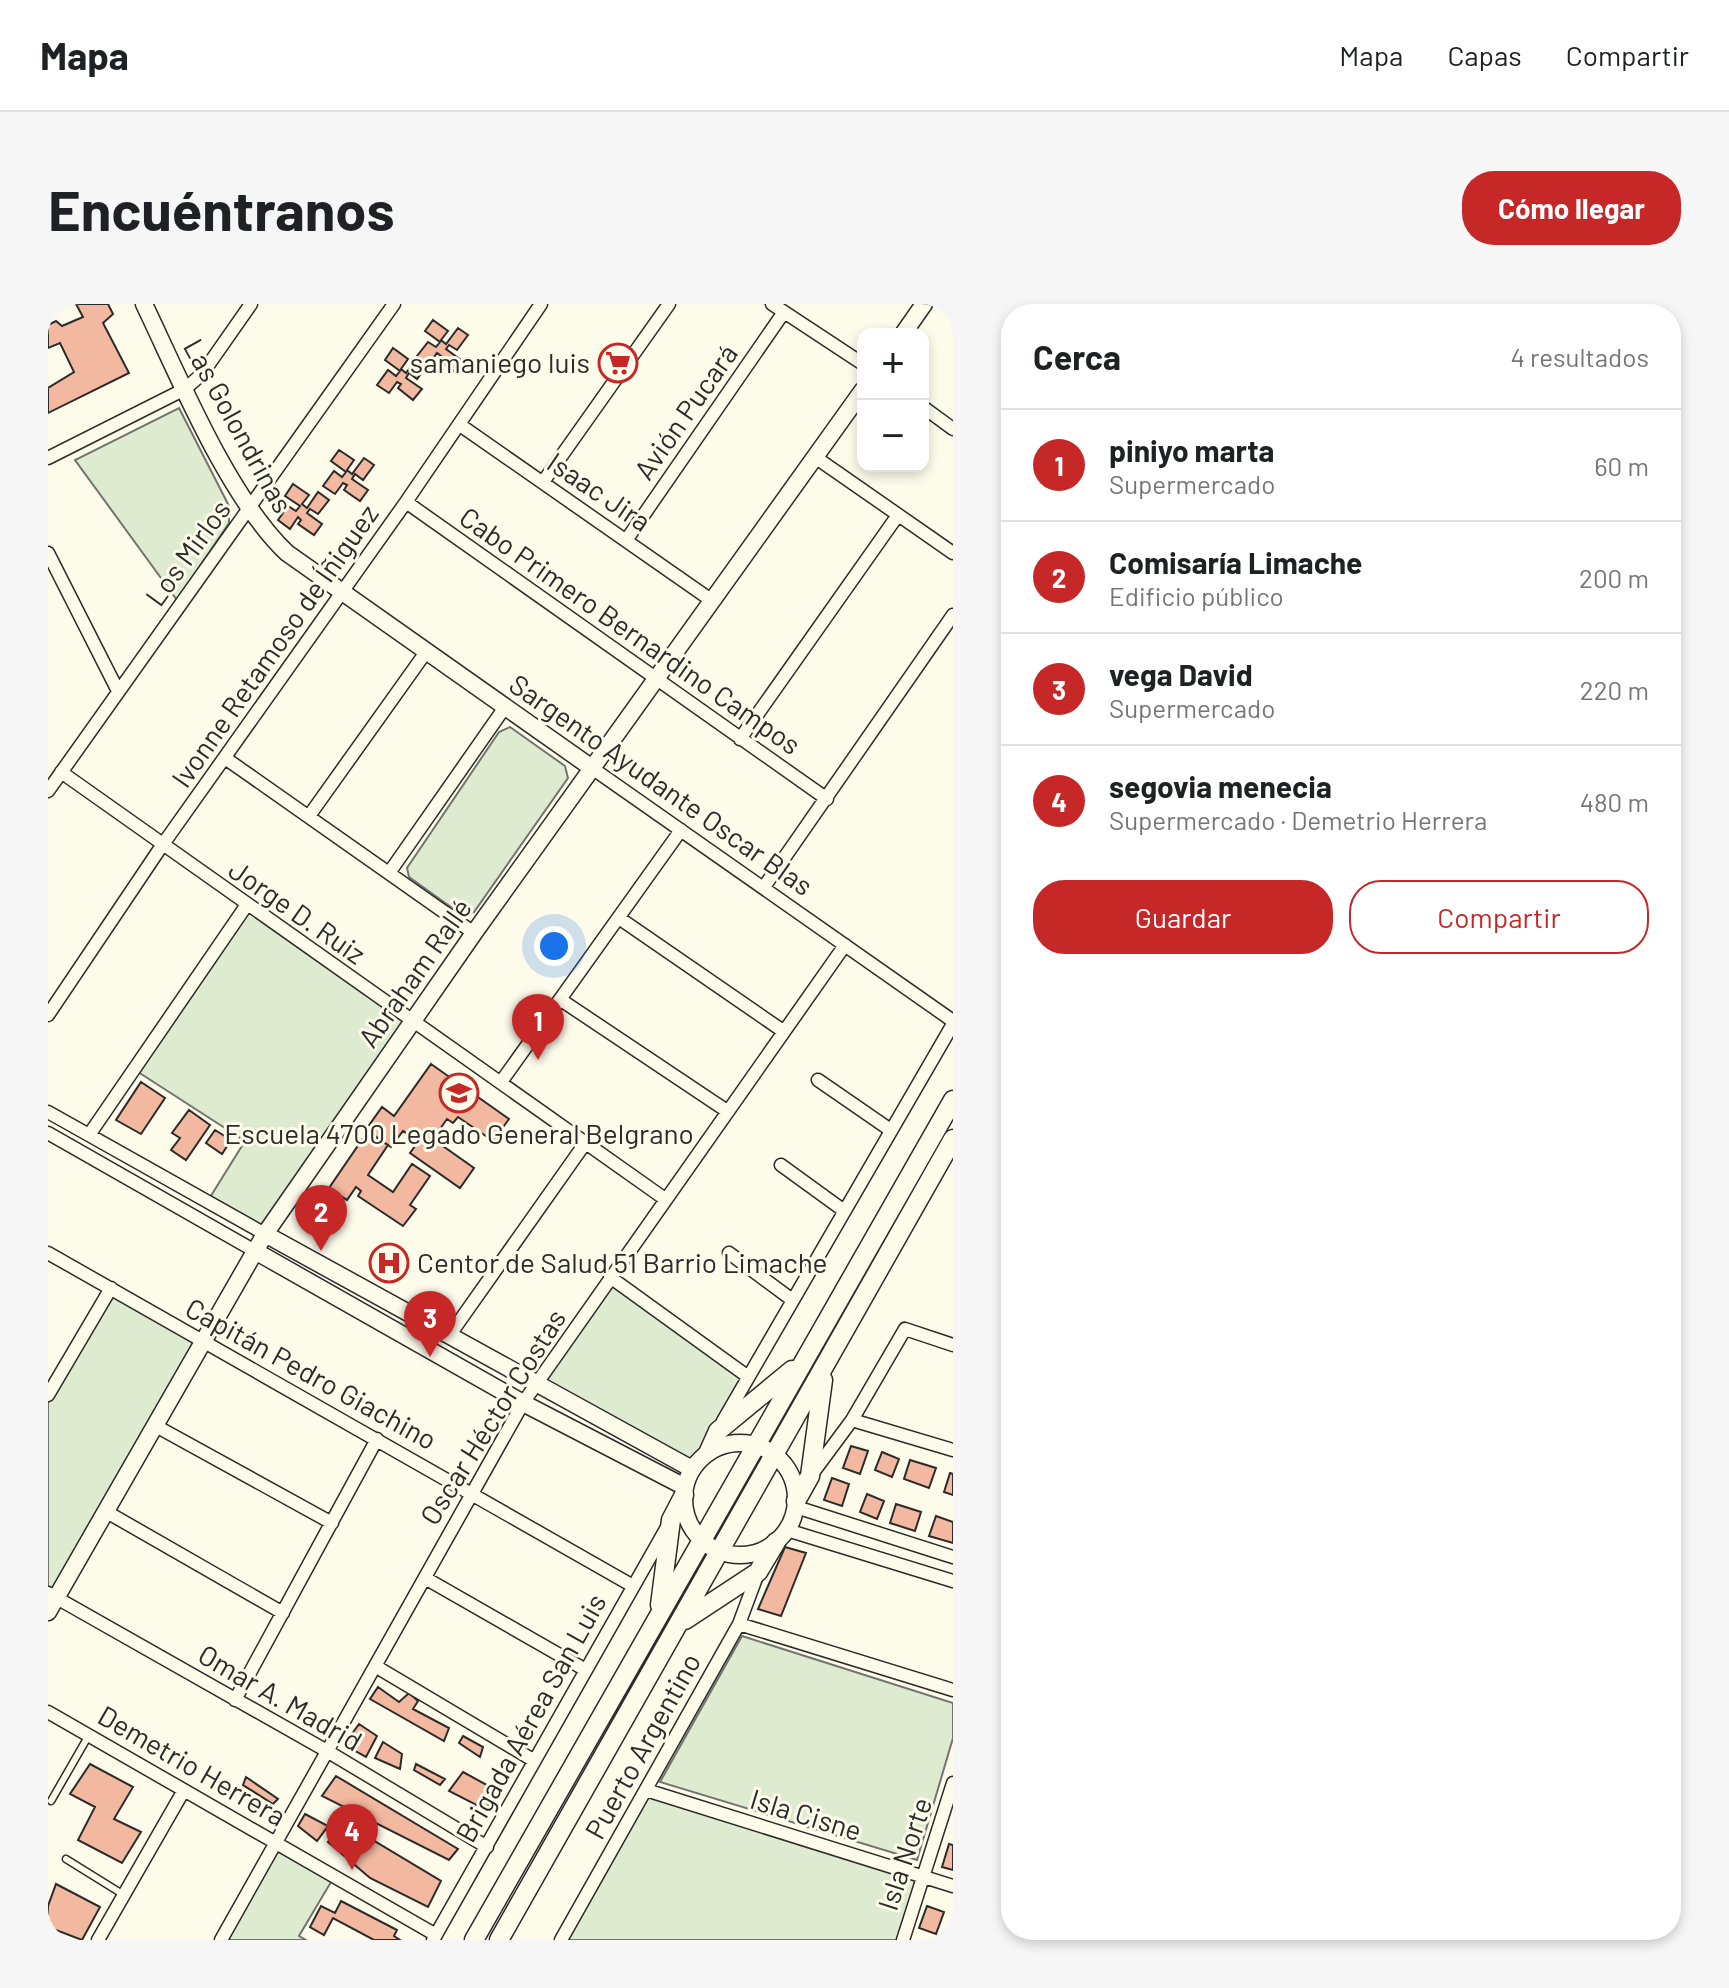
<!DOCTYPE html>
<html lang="es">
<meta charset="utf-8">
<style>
body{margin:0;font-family:Barlow,sans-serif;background:#f6f6f6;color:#202124}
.controls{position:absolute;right:24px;top:24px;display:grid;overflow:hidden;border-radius:16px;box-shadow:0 4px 12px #0003}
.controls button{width:72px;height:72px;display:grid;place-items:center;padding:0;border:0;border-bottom:2px solid #e0e0e0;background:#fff;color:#202124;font:40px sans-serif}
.you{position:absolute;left:506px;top:642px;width:28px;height:28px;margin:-20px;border:6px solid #fff;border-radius:50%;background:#1a73e8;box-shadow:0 0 0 12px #1a73e833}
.badge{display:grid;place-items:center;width:52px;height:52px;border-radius:50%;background:#c62828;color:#fff;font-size:26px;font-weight:700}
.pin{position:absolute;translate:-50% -66px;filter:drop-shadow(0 2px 4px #0008)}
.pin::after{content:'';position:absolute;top:42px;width:28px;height:24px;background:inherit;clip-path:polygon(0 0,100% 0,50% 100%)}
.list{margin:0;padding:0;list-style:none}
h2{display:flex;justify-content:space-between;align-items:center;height:104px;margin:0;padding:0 32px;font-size:34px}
h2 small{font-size:26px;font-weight:400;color:#757577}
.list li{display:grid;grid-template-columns:52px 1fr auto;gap:24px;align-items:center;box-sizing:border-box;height:112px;padding:0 32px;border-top:2px solid #e0e0e0}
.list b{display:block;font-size:30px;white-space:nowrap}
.list p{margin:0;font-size:26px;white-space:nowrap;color:#757577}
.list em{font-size:26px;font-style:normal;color:#757577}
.actions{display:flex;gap:16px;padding:24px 32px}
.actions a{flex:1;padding:18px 0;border:2px solid #c62828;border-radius:32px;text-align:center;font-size:28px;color:#c62828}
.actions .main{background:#c62828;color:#fff}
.map{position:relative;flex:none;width:905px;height:1636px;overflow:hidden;border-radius:32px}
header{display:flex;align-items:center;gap:48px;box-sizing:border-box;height:112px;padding:0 40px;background:#fff;border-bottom:2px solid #e0e0e0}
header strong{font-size:38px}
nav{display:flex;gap:44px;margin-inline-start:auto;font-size:28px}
.intro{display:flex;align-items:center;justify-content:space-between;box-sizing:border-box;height:192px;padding:0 48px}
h1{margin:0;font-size:56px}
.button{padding:20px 36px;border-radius:32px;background:#c62828;color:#fff;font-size:28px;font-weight:700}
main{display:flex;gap:48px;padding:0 48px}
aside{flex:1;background:#fff;border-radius:32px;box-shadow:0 4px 12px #0003}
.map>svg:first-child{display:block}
.green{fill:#deebd1;stroke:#74746e;stroke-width:2}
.building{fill:#f2b8a0;stroke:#2b2b2b;stroke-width:2}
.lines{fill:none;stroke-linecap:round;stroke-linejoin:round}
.lane-casing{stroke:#2b2b2b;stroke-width:9}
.street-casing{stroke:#2b2b2b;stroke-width:15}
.secondary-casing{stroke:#2b2b2b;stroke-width:19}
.primary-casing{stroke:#2b2b2b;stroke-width:21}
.lane{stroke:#fdfbea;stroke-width:6}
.street{stroke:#fdfbea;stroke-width:12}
.secondary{stroke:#fdfbea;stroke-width:16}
.primary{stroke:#fdfbea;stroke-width:18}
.labels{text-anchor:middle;stroke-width:6;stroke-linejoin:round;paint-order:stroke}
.poi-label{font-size:28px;fill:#2b2b2b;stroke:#fdfbea;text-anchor:end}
.street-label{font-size:28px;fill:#2b2b2b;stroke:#fdfbea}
</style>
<header>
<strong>Mapa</strong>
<nav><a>Mapa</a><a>Capas</a><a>Compartir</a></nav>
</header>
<div class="intro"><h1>Encuéntranos</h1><a class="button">Cómo llegar</a></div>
<main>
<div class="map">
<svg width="905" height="1636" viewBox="0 0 905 1636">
<rect width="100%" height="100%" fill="#fdfbea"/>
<path class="green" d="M131 104 181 202V219L129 296 27 156Z
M462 423 517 462 520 474 426 608 414 611 361 573 359 564 451 428Z
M199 602 365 717 216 927 161 895 197 837 87 766Z
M563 975 698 1072 660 1146 644 1163 488 1079Z
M63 985 154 1036 8 1293 0 1289V1095Z
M694 1332 905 1399V1434L869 1556 612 1478Z
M599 1488 873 1574 854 1636H514Z
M230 1542 286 1573 251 1632 258 1636H175Z"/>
<path class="building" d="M28 0H60L65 10 55 19 81 69 0 109V84L26 68 12 39 0 44V21L8 17 14 22 35 13Z
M385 16 400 27 393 36 398 40 410 24 420 31 409 46 401 41 398 45 413 56 406 67 390 56 393 52 389 49 381 60 369 52 380 38 388 43 392 38 377 27Z
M345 44 360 55 353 65 358 69 370 53 380 60 369 75 361 69 358 74 374 85 365 96 350 84 353 80 349 78 341 89 329 81 340 66 348 72 352 67 337 56Z
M291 146 306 156 299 166 304 170 316 154 326 161 315 176 307 170 304 175 320 186 312 197 296 186 299 181 295 179 287 190 275 182 286 167 294 173 298 168 283 157Z
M245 180 261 191 254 200 259 204 270 188 281 196 270 210 262 205 259 209 274 220 266 231 250 220 253 216 250 213 242 225 230 216 240 202 248 207 252 202 237 192Z
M383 760 461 815 445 837 410 813 405 819 399 815 385 835 426 864 412 884 362 849 370 838 355 827 343 843 317 827 334 803 346 812Z
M93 778 117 794 93 830 68 816Z
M141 806 162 821 138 856 123 846 132 834 124 829Z
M167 826 183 836 174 850 158 839Z
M320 827 340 841 320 871 345 888 364 860 382 872 362 901 368 905 355 922 310 892 313 887 308 883 299 896 281 884Z
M803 1142 820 1147 812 1170 795 1164Z
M834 1148 851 1155 844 1173 827 1166Z
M862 1156 888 1164 881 1184 856 1175Z
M902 1169 905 1170V1191L896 1188Z
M784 1174 801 1180 794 1202 776 1196Z
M819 1190 836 1197 829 1215 812 1208Z
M848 1200 873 1208 867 1227 842 1219Z
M888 1212 905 1218V1239L881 1232Z
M737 1243 758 1249 733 1312 710 1305Z
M330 1383 351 1398 361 1389 370 1397 365 1405 401 1424 396 1437 322 1395Z
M311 1420 329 1432 318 1453 296 1441Z
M415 1432 435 1443 432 1453 411 1439Z
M335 1438 354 1450 352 1465 327 1454Z
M42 1460 85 1483 66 1515 93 1528 74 1559 30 1536 47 1503 22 1490Z
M368 1460 397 1475 392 1481 366 1466Z
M415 1468 448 1486 438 1506 401 1487Z
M288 1472 410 1545 401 1556 274 1492Z
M198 1473 230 1495 225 1500 195 1481Z
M257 1510 280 1522 269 1537 250 1522Z
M288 1524 313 1529 393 1577 380 1603 322 1574 280 1538Z
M901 1540 905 1541V1566L894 1563Z
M8 1580 52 1603 34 1636 0 1623V1602Z
M293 1597 349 1626 346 1632 352 1636H326L285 1614 276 1631 262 1623 273 1602 287 1609Z
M879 1602 896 1608 888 1630 871 1624Z"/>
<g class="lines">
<g class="lane-casing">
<path id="lane" d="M3 1497 41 1431
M18 1555 76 1591"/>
</g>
<g class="street-casing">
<path id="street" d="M724 0 815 60
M903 0 905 1
M875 103 905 125
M412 121 663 296
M767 153 905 249
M0 154 137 85 154 70 203 0
M495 178 621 0
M358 198 779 495
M579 235 736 8
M0 249 70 387
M692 435 850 211
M177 454 426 629
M544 464 905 717
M13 468 617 895
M0 487 346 0
M261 512 378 348
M341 569 457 403
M716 583 905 311
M571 614 735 727
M513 696 679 807
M0 711 113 543 358 198 493 0
M770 776 841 825
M453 778 633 526
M0 808 217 930
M0 829 207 947
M41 831 198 602
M733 861 795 906
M0 949 585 1282
M681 949 743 995
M562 973 699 1072
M401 1032 538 838
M0 1091 63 984
M804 1116 905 1146
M675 1117 905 720
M106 1121 284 1219
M764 1170 804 1116 857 1025 905 1041
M748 1203 905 1253
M57 1207 235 1309
M739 1226 905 1277
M377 1274 536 1365
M0 1289 279 1447 439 1543
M691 1320 905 1386
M327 1362 485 1456
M187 1396 329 1135
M0 1408 388 1631
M598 1486 905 1582
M50 1636 136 1486
M173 1636 475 1099 797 641
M385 1636 618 1225
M513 1636 691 1320 710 1269
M855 1636 905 1479"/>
</g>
<g class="secondary-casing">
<path id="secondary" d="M96 0C132 75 180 193 239 249L544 464
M855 30 876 0
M217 930 644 1165
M207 947 475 1099 637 1183
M636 1195a56 56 0 1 1 112 0a56 56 0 1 1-112 0Z
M0 1308 217 930 426 629 815 86"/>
</g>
<g class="primary-casing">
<path id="primary" d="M661 1147 670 1127 744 1066
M748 1197 762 1172 775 1076
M612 1301 623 1216 636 1191
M637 1316 710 1268 728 1238
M426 1636 905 796
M451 1636 905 835"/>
</g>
<use href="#lane" class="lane"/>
<use href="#street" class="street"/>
<use href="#secondary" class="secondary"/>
<use href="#primary" class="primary"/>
</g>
<defs>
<g id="supermarket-ring" transform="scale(2)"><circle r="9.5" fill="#fdfbea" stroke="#c62828" stroke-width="1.5"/><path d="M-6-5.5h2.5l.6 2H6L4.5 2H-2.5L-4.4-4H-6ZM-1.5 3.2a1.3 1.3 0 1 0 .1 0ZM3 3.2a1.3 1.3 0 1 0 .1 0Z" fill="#c62828"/></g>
<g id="school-ring" transform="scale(2)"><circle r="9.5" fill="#fdfbea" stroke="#c62828" stroke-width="1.5"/><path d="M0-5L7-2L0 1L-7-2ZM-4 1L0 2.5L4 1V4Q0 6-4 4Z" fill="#c62828"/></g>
<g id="hospital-ring" transform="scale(2)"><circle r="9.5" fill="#fdfbea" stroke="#c62828" stroke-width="1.5"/><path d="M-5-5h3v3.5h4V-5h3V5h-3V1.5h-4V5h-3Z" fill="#c62828"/></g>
</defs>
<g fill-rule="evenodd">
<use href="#supermarket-ring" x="570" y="59"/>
<use href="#school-ring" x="411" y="789"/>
<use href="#hospital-ring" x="341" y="959"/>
</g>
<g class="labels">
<g class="poi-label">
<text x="542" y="69">samaniego luis</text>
<text x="411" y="840" text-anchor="middle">Escuela 4700 Legado General Belgrano</text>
<text x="369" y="969" text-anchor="start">Centor de Salud 51 Barrio Limache</text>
</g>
<g class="street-label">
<text transform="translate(638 108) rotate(-55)" y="10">Avión Pucará</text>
<text transform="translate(190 122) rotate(61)" y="10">Las Golondrinas</text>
<text transform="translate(551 188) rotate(34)" y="10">Isaac Jira</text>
<text transform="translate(140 249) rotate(-54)" y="10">Los Mirlos</text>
<text transform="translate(582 327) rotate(35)" y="10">Cabo Primero Bernardino Campos</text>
<text transform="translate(227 342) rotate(-55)" y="10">Ivonne Retamoso de Íñiguez</text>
<text transform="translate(613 481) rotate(35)" y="10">Sargento Ayudante Oscar Blas</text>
<text transform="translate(249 608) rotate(35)" y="10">Jorge D. Ruiz</text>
<text transform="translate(367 669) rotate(-55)" y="10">Abraham Rallé</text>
<text transform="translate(263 1070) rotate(29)" y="10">Capitán Pedro Giachino</text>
<text transform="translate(445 1113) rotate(-58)" y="10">Oscar Héctor Costas</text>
<text transform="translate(232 1394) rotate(30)" y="10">Omar A. Madrid</text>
<text transform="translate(483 1414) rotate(-61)" y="10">Brigada Aérea San Luis</text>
<text transform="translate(595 1442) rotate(-61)" y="10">Puerto Argentino</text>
<text transform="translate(144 1462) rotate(30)" y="10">Demetrio Herrera</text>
<text transform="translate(758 1511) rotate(17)" y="10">Isla Cisne</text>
<text transform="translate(857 1550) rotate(-72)" y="10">Isla Norte</text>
</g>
</g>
</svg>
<div class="controls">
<button>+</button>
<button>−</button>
</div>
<div class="you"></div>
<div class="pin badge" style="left:490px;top:756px">1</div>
<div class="pin badge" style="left:273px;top:947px">2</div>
<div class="pin badge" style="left:382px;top:1053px">3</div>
<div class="pin badge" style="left:304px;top:1566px">4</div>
</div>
<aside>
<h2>Cerca<small>4 resultados</small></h2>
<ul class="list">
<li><span class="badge">1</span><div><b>piniyo marta</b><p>Supermercado</p></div><em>60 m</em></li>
<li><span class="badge">2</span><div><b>Comisaría Limache</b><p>Edificio público</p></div><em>200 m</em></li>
<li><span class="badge">3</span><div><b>vega David</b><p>Supermercado</p></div><em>220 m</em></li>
<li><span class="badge">4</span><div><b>segovia menecia</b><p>Supermercado · Demetrio Herrera</p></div><em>480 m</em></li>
</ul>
<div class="actions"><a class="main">Guardar</a><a>Compartir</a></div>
</aside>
</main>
